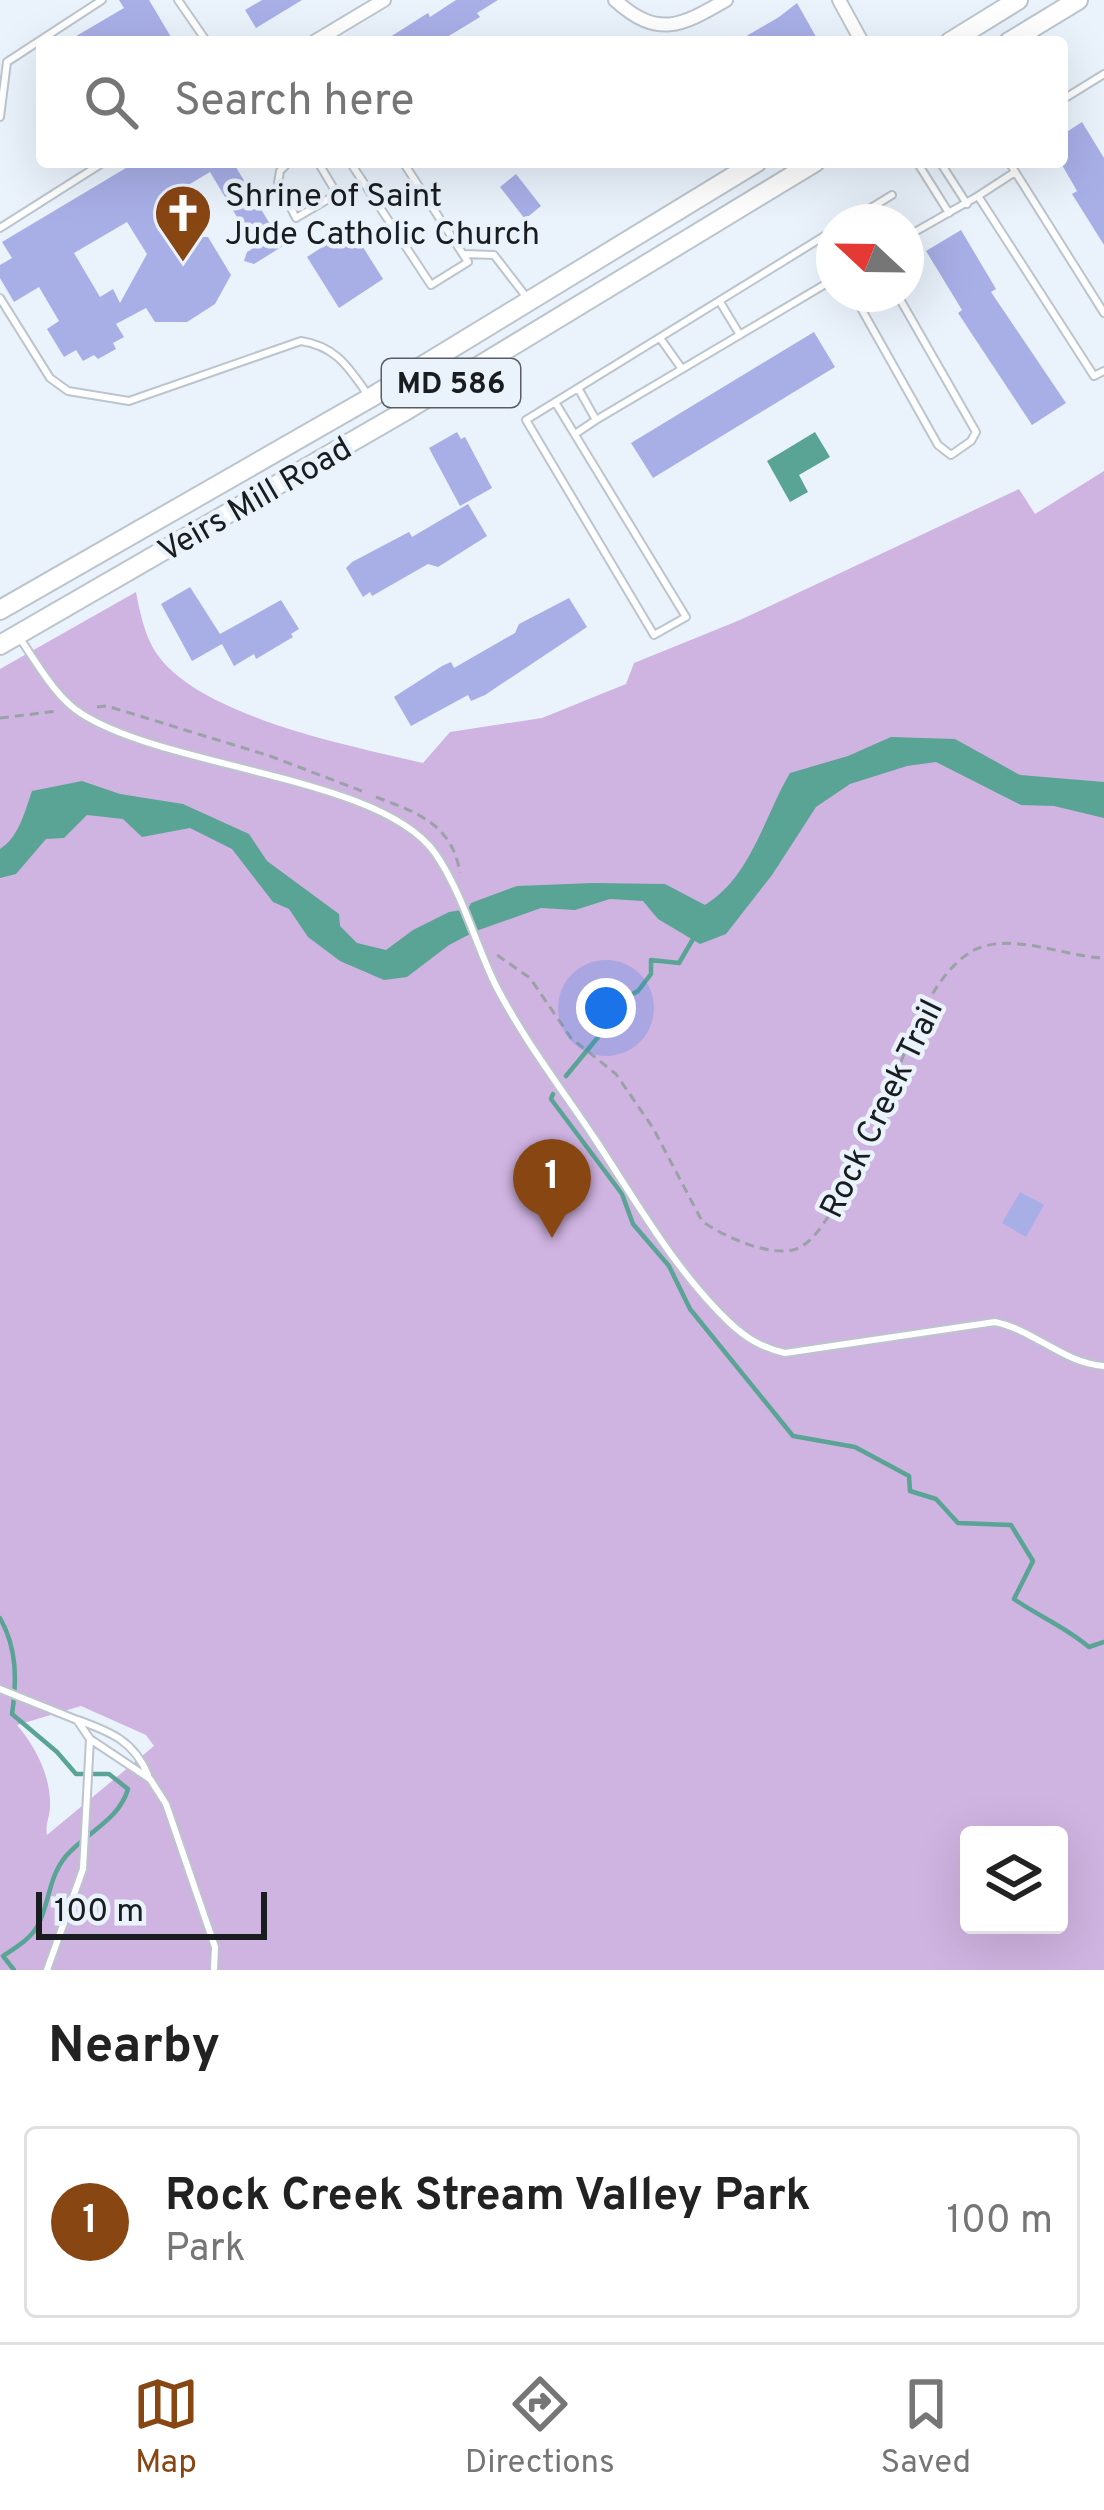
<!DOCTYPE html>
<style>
body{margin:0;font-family:Overpass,sans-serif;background:#f2f2f2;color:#222}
.controls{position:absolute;right:36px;bottom:36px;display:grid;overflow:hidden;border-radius:12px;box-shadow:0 12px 48px #0002}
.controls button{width:108px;height:108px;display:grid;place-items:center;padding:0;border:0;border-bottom:3px solid #e0e0e0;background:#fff;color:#222;font:60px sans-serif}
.compass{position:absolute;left:816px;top:204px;width:108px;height:108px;border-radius:50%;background:#fff;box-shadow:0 12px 48px #0002;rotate:292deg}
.scale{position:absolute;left:36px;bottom:30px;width:231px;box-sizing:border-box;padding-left:12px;border:6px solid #191d20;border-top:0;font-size:33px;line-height:42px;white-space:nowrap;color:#191d20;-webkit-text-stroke:9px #eaf3fc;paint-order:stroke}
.you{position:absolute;left:606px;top:1008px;width:42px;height:42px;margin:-30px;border:9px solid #fff;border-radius:50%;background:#1a73e8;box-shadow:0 0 0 18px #1a73e833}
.badge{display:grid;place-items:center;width:78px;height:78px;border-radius:50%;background:#884613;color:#fff;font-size:39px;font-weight:700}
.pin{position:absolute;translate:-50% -99px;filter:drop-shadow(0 3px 6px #0008)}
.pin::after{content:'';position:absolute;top:63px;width:42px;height:36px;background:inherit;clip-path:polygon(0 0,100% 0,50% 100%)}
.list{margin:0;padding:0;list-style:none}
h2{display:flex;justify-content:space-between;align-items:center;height:156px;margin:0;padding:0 48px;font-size:51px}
h2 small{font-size:39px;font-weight:400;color:#767676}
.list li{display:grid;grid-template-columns:78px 1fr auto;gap:36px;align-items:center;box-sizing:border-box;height:192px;margin:0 24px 24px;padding:0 24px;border:3px solid #e0e0e0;border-radius:12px}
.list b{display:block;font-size:45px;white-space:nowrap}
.list p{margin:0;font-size:39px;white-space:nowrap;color:#767676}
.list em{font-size:39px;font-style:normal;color:#767676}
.icon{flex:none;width:66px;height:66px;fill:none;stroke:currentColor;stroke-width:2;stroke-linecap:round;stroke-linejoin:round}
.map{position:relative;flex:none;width:1104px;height:1970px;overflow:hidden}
.search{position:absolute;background:#fff;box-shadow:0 12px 48px #0002;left:36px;right:36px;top:36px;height:132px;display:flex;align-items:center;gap:30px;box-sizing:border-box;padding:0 42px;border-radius:12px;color:#767676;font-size:45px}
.sheet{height:372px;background:#fff}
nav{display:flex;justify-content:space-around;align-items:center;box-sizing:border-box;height:168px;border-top:3px solid #e0e0e0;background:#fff;font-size:33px;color:#767676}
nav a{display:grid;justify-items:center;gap:6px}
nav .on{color:#884613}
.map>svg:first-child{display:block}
.green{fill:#cfb3e1;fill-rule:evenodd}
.water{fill:#59a494}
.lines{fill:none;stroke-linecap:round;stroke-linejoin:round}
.stream{stroke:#59a494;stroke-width:4.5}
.building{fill:#a8afe7;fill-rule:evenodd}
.lane-casing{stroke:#bcc5cd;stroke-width:10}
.street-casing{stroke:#bcc5cd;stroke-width:16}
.primary-casing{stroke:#bcc5cd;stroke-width:22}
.path{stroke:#9aa1a7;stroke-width:3;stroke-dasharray:9 6;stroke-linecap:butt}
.lane{stroke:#fff;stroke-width:6}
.street{stroke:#fff;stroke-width:12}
.primary{stroke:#fff;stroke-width:18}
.labels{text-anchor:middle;stroke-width:9;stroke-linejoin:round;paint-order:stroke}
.shield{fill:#eaf3fc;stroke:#585d62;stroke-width:3}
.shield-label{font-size:30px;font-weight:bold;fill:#191d20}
.poi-label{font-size:33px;fill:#191d20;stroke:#eaf3fc;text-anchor:start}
.street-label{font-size:33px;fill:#191d20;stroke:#eaf3fc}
</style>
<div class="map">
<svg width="1104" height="1970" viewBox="0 0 1104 1970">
<rect width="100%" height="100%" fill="#eaf3fc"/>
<path class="green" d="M1104 471V1970H0V669L136 592C139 609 144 631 152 646 188 715 352 746 423 763L450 732 542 718 626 684 634 663 740 620 1019 489 1035 514ZM81 1706 146 1735 154 1746 47 1835C45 1823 50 1817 50 1806 51 1776 35 1746 17 1725ZM969 1835H1059V1925H969Z"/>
<path class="water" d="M815 432 830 457 799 475 808 492 790 502 767 461Z
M891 737 955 739 1020 775 1104 782V818L1054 806 1021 805 936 762 907 766 850 784 816 807 772 875 726 934 700 944 658 919 643 901 610 899 575 910 541 908 476 931 449 945 407 977 384 980 340 961 308 937 289 909 273 902 232 849 190 828 142 837 123 819 87 815 64 838 46 839 16 874 0 878V849C19 837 25 811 32 791L82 781 120 794 183 804 249 834 267 861 339 914 340 926 357 943 386 950 413 930 449 912 468 909 471 903 517 886 593 883 665 884 705 905C751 877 764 817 790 773L848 756Z"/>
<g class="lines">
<path class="stream" d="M566 1076 599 1036 618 1002 638 991 651 974V960L679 963 696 934
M553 1094 551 1099 622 1194 633 1224 669 1266 690 1309 793 1436 855 1447 909 1476 910 1491 936 1499 958 1523 1011 1525 1033 1561 1014 1599C1040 1617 1064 1626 1089 1647L1104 1642
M0 1618C17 1648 17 1680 12 1714L57 1752 76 1774H109L128 1789C119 1820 87 1832 66 1856 48 1878 50 1902 38 1925 31 1939 15 1948 3 1956L14 1970"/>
</g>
<path class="building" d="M119 0H149L174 42H66L124 8Z
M262 0H302L256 28 245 10Z
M456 0H498L477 13 480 17 439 42H382L428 13 430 17Z
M797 3 819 42H736L779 17Z
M1082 122 1104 158V245L1072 194 1077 191 1062 165V135Z
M136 162H233L283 246 254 264 244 261 247 252 255 247 210 172 156 204 177 237H208L231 275 215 304 187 322H155L146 308 116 324 124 337 113 343 116 349 98 359 94 355 83 361 76 350 64 357 47 329 59 321 39 287 14 302 0 278V265L12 258 2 242ZM127 222 147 254 120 303 113 289 100 297 74 253Z
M516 174 541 206 525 219 500 187Z
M351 228 383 279 339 308 307 257Z
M961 230 996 289 991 292 1066 403 1032 425 958 313 962 310 926 251Z
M814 332 835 367 653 478 631 443Z
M457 432 461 439 465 437 492 488 460 506 429 448Z
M468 504 487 536 438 567 428 564 372 596 370 592 363 597 346 568 352 562 409 532 412 537Z
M190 587 220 634 281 600 299 629 291 634 293 637 256 659 254 654 234 666 222 644 192 661 161 604Z
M569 598 587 627 485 695 471 701 468 695 411 726 394 697 442 666 451 662 454 668 515 633 519 624Z
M1020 1192 1044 1205 1026 1237 1002 1223Z"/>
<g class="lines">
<g class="lane-casing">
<path id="lane" d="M178 0 207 42
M1062 100 1104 74
M0 117 7 62 102 0
M289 162 280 171 278 183 296 218 337 194 318 162
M350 162 431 285 468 262 403 162
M917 162 949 213
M940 162 967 204
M1009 162 1104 313
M1015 172 978 196 1094 376 1104 371
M848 222 892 195
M0 228 104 162
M906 237 978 196
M464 254 494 255 528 299
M853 294 938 445 951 455 971 441 976 432 897 294
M0 298 50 378 68 391 129 401 301 341C336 346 349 368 368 395
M720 302 740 335
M660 338 682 369
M578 388 834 230
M555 402 686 617 654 635 526 420 578 388 596 420 834 279
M575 434 596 420
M19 637C37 663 55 697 82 714 169 769 380 776 435 853 462 892 475 943 496 986 524 1040 561 1088 595 1139 636 1201 676 1272 730 1323 747 1339 763 1348 785 1353L995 1322C1034 1330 1063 1363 1104 1366
M0 1689 77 1720 90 1739 150 1779 166 1804 215 1947 214 1970
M78 1720C111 1732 134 1741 148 1775
M47 1970 83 1869 90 1739"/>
</g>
<g class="street-casing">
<path id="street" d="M615 0C658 39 681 26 726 0
M839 0 862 42
M314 42 384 0"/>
</g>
<g class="primary-casing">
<path id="primary" d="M950 42 1018 0
M1009 42 1078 0
M0 610 370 398 757 162
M0 645 405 411 815 162"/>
</g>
<path class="path" d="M97 707 107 706 270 756 367 793
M0 718 58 711
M376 797C418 813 452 824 460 873
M497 955 530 978 571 1038 616 1074 653 1128 702 1221C722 1236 771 1258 796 1249 811 1243 819 1230 828 1217 847 1188 868 1154 880 1121 898 1072 923 983 969 953 1006 929 1064 957 1104 958"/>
<use href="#lane" class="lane"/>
<use href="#street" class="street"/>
<use href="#primary" class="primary"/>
</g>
<defs>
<g id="church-pin" transform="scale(3)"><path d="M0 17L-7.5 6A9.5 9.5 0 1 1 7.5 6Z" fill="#884613" stroke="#eaf3fc"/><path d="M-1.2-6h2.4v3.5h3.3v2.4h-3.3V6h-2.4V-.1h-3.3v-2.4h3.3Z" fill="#fff"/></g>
</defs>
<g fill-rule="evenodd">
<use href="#church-pin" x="183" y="213"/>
</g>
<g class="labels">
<rect class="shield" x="382" y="359" width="138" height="48" rx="9"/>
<g class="shield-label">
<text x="451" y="393">MD 586</text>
</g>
<g class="poi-label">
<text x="225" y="206">Shrine of Saint<tspan x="225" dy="38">Jude Catholic Church</tspan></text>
</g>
<g class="street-label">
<text transform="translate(254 498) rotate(-30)" y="12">Veirs Mill Road</text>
<text transform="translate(880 1108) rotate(-64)" y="12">Rock Creek Trail</text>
</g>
</g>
</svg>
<div class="controls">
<button><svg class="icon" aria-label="layers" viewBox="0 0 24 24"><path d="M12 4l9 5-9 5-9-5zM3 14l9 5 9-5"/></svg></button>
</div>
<svg class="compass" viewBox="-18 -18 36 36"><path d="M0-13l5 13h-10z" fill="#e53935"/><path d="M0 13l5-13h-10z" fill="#767676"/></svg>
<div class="scale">100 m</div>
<div class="you"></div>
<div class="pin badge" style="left:552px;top:1238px">1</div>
<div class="search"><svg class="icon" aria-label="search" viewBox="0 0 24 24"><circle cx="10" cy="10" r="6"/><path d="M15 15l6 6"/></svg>Search here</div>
</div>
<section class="sheet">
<h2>Nearby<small></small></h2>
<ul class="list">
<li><span class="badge">1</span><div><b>Rock Creek Stream Valley Park</b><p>Park</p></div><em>100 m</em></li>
</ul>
</section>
<nav>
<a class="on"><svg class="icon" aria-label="map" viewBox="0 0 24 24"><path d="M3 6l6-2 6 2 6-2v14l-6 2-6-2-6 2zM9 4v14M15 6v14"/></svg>Map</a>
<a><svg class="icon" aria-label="directions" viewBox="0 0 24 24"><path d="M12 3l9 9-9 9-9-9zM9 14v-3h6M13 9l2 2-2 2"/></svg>Directions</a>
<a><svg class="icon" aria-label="saved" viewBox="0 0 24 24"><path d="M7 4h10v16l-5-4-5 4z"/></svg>Saved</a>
</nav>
